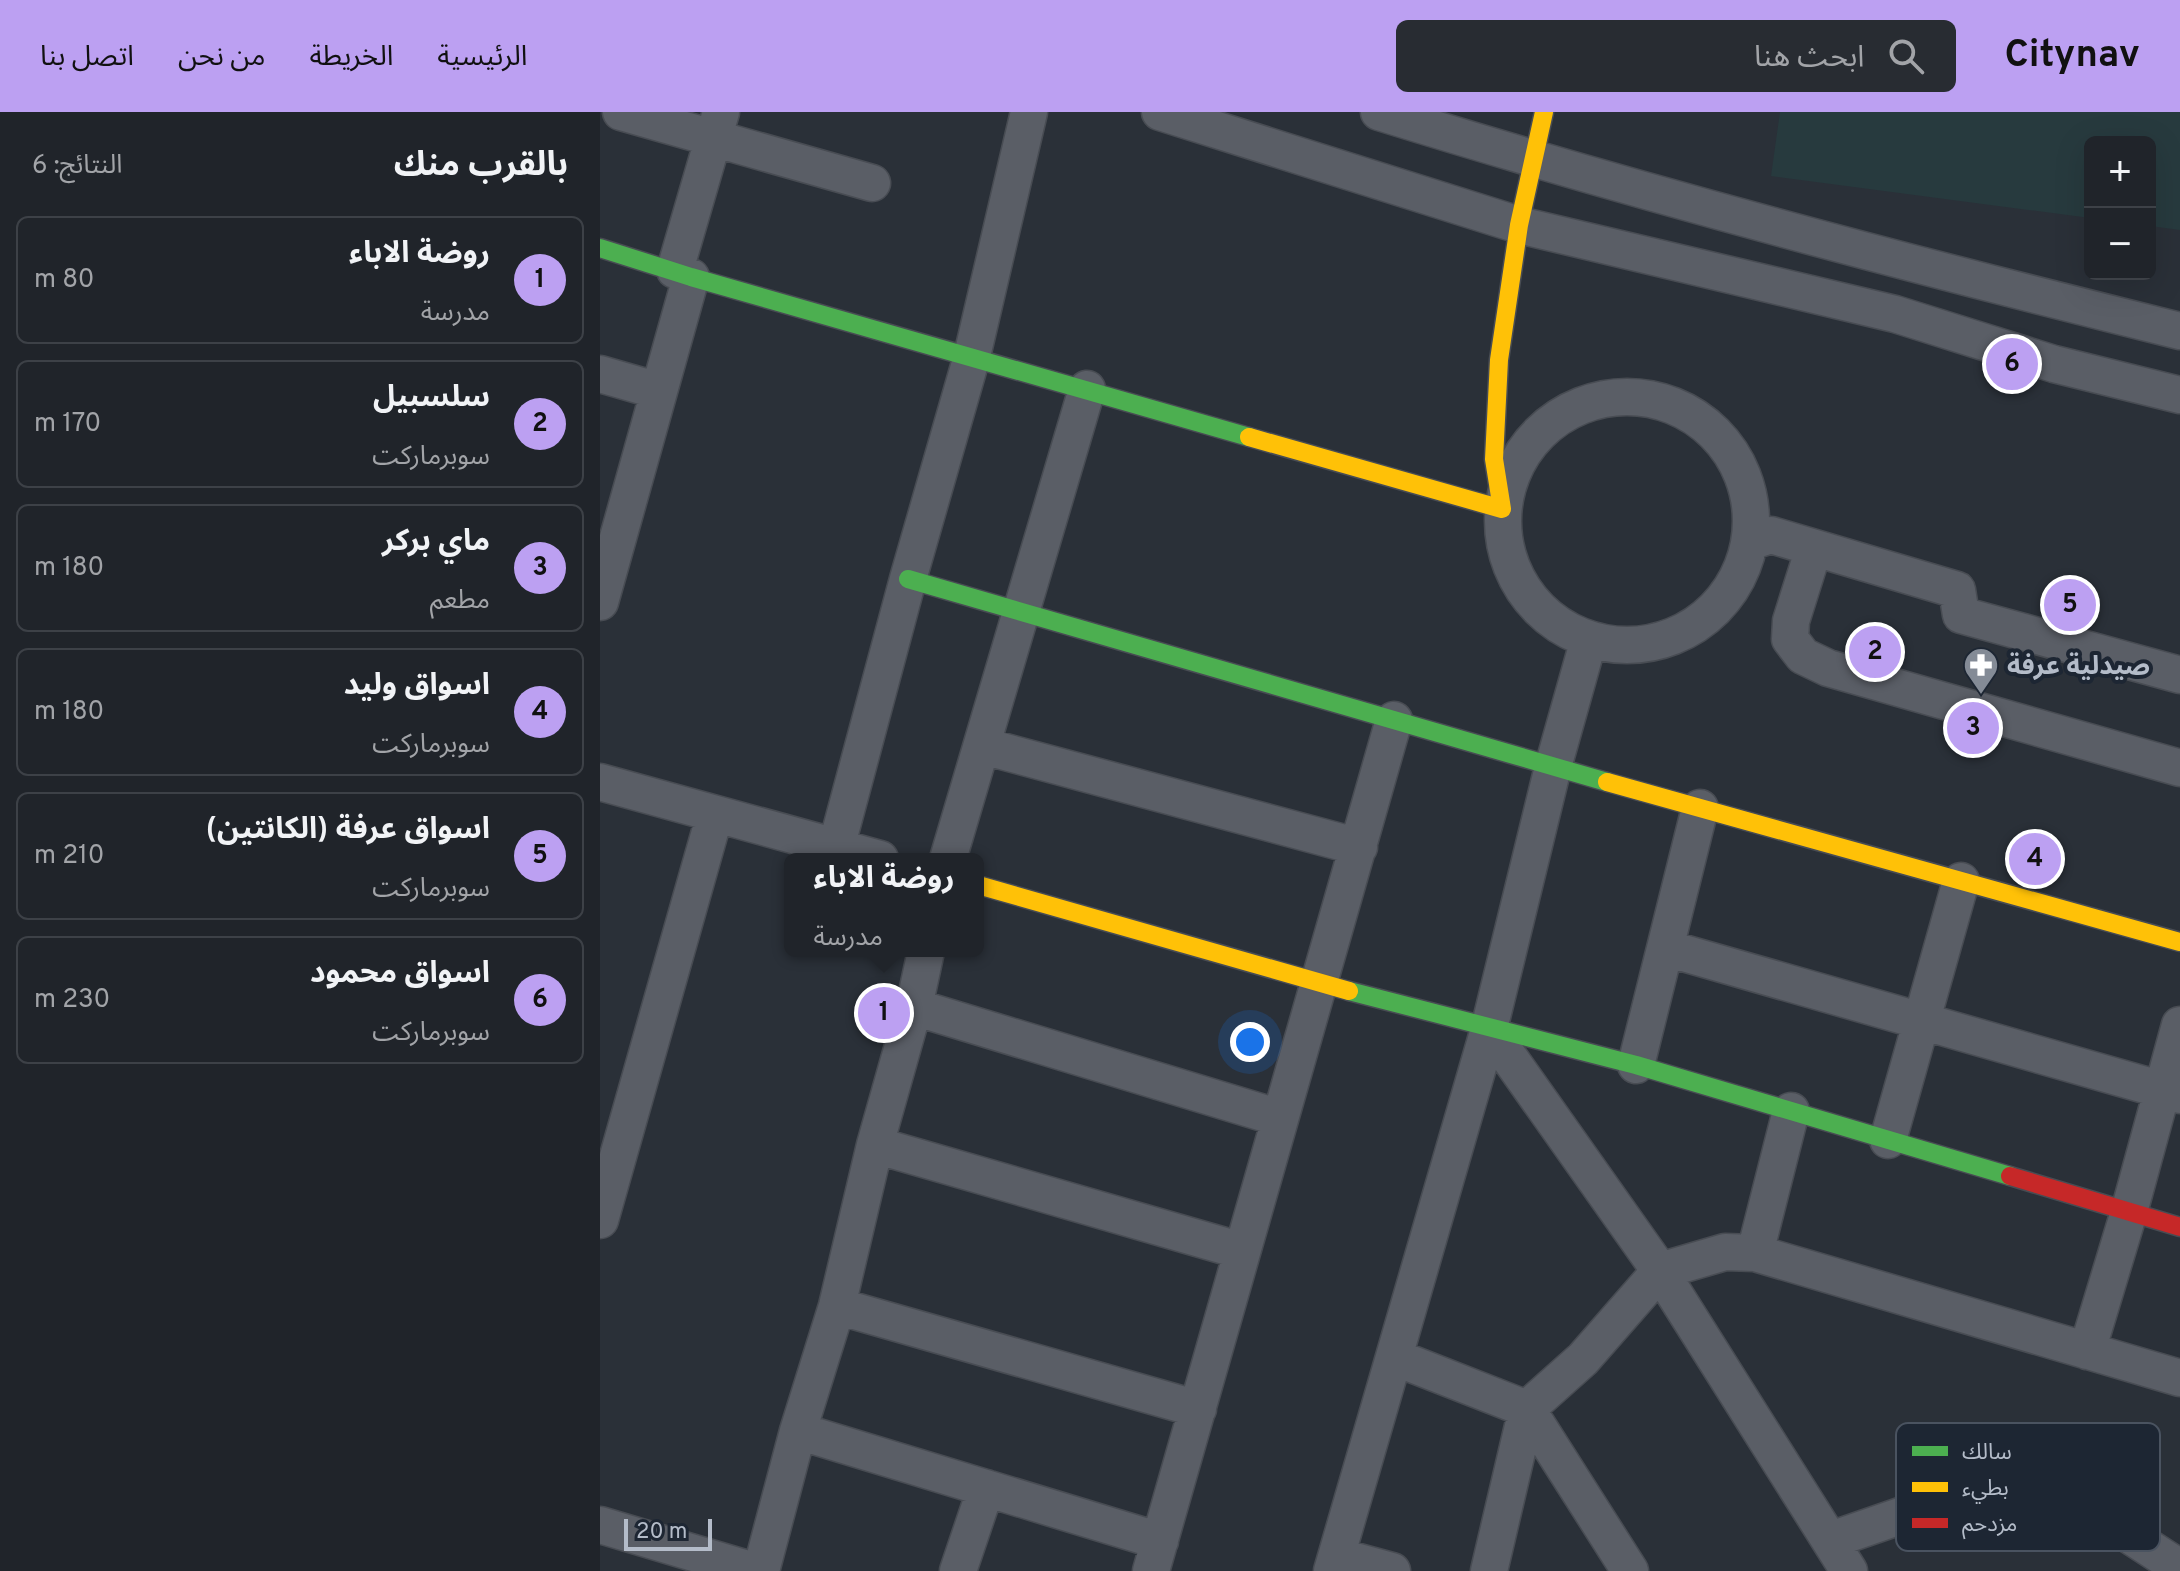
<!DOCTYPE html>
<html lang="ar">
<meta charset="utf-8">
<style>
body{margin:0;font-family:Overpass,"Noto Sans Arabic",sans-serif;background:#282c32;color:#f1f3f6;direction:rtl}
.controls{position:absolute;right:24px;top:24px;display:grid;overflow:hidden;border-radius:12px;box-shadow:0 8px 32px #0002}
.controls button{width:72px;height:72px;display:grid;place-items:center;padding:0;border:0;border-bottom:2px solid #3d4147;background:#20242a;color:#f1f3f6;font:40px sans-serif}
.scale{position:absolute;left:24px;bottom:20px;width:88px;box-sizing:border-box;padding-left:8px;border:4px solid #b4bcc9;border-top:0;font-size:22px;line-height:28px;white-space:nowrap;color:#b4bcc9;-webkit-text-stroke:6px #1d2633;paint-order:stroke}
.you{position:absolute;left:650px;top:930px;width:28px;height:28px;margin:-20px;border:6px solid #fff;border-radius:50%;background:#1a73e8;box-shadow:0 0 0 12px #1a73e833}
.badge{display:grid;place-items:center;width:52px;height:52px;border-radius:50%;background:#bca0f2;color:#111;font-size:26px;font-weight:700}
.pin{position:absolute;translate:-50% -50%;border:4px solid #fff;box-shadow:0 2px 8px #0006}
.popup{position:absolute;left:184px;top:741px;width:200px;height:104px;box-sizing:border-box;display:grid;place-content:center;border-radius:12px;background:#20242a;filter:drop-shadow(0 2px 6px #0005);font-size:26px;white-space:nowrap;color:#a2a4a8}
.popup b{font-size:30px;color:#f1f3f6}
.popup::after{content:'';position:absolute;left:50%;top:100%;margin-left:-16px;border:16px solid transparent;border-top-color:#20242a}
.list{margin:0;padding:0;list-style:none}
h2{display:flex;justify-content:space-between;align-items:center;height:104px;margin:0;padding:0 32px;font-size:34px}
h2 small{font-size:26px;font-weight:400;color:#a2a4a8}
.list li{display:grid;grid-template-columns:52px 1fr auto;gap:24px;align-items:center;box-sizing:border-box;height:128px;margin:0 16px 16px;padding:0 16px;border:2px solid #3d4147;border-radius:12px}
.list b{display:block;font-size:30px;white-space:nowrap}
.list p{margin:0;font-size:26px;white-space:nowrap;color:#a2a4a8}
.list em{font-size:26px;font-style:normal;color:#a2a4a8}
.icon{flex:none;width:44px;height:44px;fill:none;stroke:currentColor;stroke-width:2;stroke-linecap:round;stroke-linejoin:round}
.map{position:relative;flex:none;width:1580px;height:1459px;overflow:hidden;direction:ltr}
header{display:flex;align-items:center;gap:48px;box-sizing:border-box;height:112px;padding:0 40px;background:#bca0f2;color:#111}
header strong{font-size:38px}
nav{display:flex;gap:44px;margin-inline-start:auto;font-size:28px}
.search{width:560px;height:72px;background:#282c32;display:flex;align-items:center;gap:20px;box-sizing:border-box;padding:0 28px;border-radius:12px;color:#a2a4a8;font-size:30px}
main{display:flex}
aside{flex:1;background:#20242a}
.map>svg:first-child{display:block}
.green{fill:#273a3e}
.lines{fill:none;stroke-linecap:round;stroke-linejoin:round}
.street-casing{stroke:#484c53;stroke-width:39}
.fast-casing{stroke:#484c53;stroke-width:21}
.slow-casing{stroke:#484c53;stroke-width:21}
.jam-casing{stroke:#484c53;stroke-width:21}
.street{stroke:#5a5e66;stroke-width:36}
.fast{stroke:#4caf50;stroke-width:18}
.slow{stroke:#ffc107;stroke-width:18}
.jam{stroke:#c62828;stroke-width:18}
.labels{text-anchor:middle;stroke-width:8;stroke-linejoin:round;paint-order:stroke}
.poi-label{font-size:26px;font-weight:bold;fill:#b4bcc9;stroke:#1d2633;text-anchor:start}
.key{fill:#1d2633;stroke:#4a5360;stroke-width:2}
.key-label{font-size:22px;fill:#b4bcc9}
</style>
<header>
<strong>Citynav</strong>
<div class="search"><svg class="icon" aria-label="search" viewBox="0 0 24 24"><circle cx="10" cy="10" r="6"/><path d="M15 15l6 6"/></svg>ابحث هنا</div>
<nav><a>الرئيسية</a><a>الخريطة</a><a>من نحن</a><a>اتصل بنا</a></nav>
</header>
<main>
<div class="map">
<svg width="1580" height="1459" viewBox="0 0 1580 1459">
<rect width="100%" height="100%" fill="#2a3038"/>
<path class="green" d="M1180 0H1580V118L1550 114V30H1490V106L1171 64Z"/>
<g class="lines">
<g class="street-casing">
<path id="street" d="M21 0 272 71
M560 0 919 113 1295 202 1454 252 1580 283
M779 0C1043 82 1312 153 1580 219
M75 158 121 0
M0 262 59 279
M903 409a124 124 0 1 1 248 0a124 124 0 1 1-248 0Z
M1150 430 1171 423 1357 478 1361 503 1580 563
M1214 436 1191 509 1190 527 1203 544 1228 556 1580 656
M0 490 91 165
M989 527 953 655 889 917 1060 1159 1249 1459
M383 634 759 735
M0 670 280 747
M236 736 308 467 372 244 429 0
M348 747 487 277
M1066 836 1580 983
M314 895 680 1006
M1036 953 1100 696
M1288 1028 1361 769
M275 1033 642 1139
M0 1108 115 702
M1155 1141 1191 999
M237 1194 598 1297
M1487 1239 1529 1100 1580 913
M794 1245 927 1297 1030 1459
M198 1319 560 1429
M0 1413 154 1459
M1231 1428 1306 1402 1359 1391 1411 1390 1464 1401 1523 1419 1580 1456
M737 1444 792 1459
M161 1459 198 1319 237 1194 275 1033 314 895 326 839
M358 1459 386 1376
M551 1459 794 608
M732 1459 889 917
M889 1459 927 1297 983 1247 1060 1159 1125 1140 1155 1141 1580 1266"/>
</g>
<g class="fast-casing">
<path id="fast" d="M0 136 91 165 649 325
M308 467 1007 670
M749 879 1036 953 1410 1064"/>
</g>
<g class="slow-casing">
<path id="slow" d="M649 325 902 397 894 347 899 248 919 113 944 0
M1007 670 1580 830
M378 773 749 879"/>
</g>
<g class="jam-casing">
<path id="jam" d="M1410 1064 1580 1115"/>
</g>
<use href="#street" class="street"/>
<use href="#fast" class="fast"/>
<use href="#slow" class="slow"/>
<use href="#jam" class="jam"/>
</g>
<defs>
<g id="pharmacy-pin" transform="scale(1.8)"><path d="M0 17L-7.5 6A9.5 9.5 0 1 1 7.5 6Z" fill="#848b96" stroke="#1d2633"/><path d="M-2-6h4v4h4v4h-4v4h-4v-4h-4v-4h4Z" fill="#fff"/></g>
</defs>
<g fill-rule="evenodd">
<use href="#pharmacy-pin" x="1381" y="553"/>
</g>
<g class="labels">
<g class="poi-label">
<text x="1407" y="562">صيدلية عرفة</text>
</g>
</g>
<rect x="1296" y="1311" width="264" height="128" rx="12" class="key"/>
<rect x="1312" y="1334" width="36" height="10" fill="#4caf50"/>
<rect x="1312" y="1370" width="36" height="10" fill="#ffc107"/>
<rect x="1312" y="1406" width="36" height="10" fill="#c62828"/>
<g class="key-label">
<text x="1362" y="1347">سالك</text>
<text x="1362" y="1383">بطيء</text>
<text x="1362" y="1419">مزدحم</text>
</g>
</svg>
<div class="controls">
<button>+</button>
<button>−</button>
</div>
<div class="scale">20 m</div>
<div class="you"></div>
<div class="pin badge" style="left:284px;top:901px">1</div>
<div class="popup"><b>روضة الاباء</b>مدرسة</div>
<div class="pin badge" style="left:1275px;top:540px">2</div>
<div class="pin badge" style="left:1373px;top:616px">3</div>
<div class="pin badge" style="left:1435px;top:747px">4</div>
<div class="pin badge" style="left:1470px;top:493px">5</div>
<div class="pin badge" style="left:1412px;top:252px">6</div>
</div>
<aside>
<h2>بالقرب منك<small>النتائج: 6</small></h2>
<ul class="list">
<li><span class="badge">1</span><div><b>روضة الاباء</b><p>مدرسة</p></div><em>80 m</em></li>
<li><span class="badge">2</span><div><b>سلسبيل</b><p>سوبرماركت</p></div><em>170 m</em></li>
<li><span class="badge">3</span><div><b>ماي بركر</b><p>مطعم</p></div><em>180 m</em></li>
<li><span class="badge">4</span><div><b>اسواق وليد</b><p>سوبرماركت</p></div><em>180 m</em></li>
<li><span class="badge">5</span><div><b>اسواق عرفة (الكانتين)</b><p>سوبرماركت</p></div><em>210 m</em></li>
<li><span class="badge">6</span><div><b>اسواق محمود</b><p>سوبرماركت</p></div><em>230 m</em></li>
</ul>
</aside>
</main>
